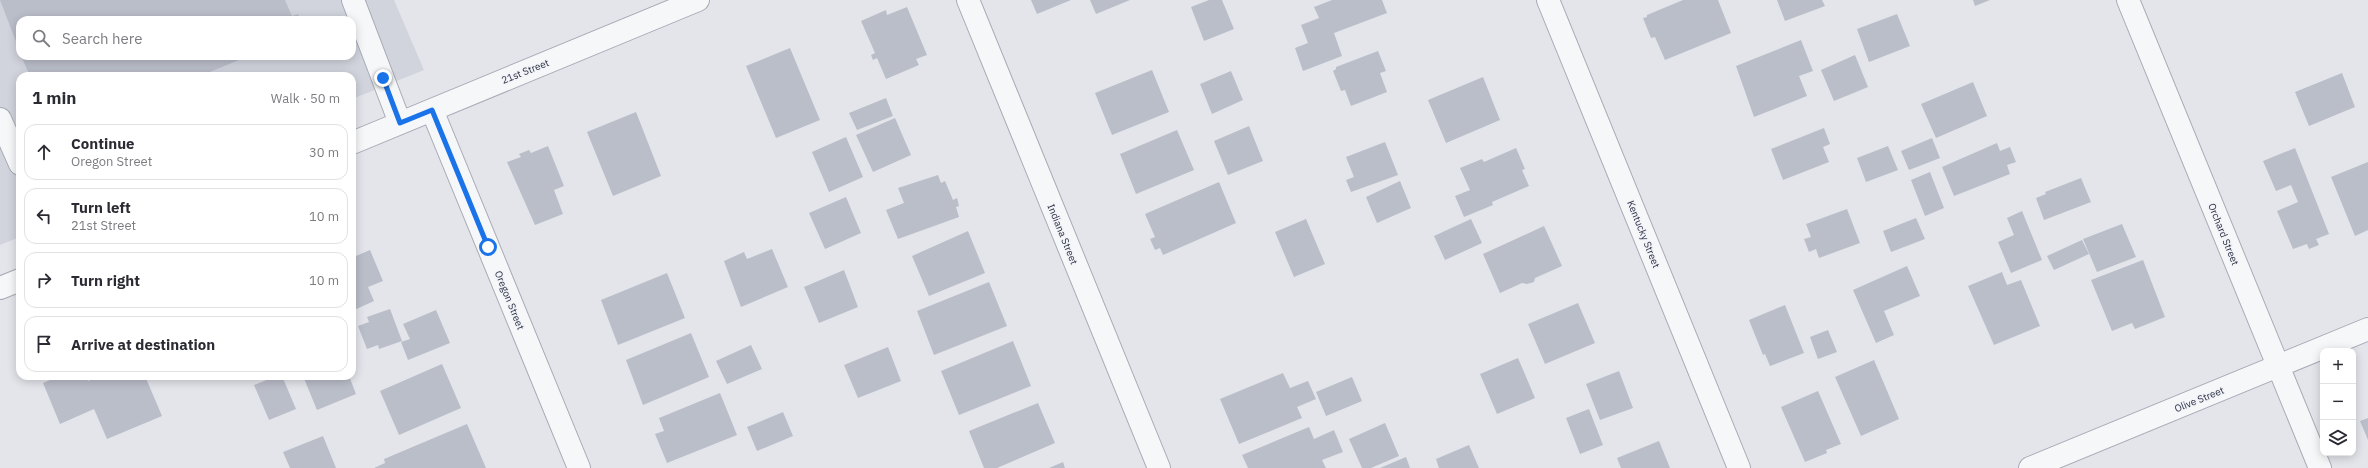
<!DOCTYPE html>
<meta charset="utf-8">
<style>
body{margin:0;font-family:"IBM Plex Sans",sans-serif;background:#f2f2f3;color:#2b2b33}
.controls{position:absolute;right:12px;bottom:12px;display:grid;overflow:hidden;border-radius:8px;box-shadow:0 2px 10px #0003}
.controls button{width:36px;height:36px;display:grid;place-items:center;padding:0;border:0;border-bottom:1px solid #e1e1e2;background:#fff;color:#2b2b33;font:20px sans-serif}
.stop{position:absolute;width:12px;height:12px;margin:-9px;border:3px solid #1a73e8;border-radius:50%;background:#fff}
.stop.end{background:#1a73e8;border-color:#fff;box-shadow:0 1px 4px #0008}
.list{margin:0;padding:0;list-style:none}
h2{display:flex;justify-content:space-between;align-items:center;height:52px;margin:0;padding:0 16px;font-size:17px}
h2 small{font-size:13px;font-weight:400;color:#7c7c81}
.list li{display:grid;grid-template-columns:26px 1fr auto;gap:12px;align-items:center;box-sizing:border-box;height:56px;margin:0 8px 8px;padding:0 8px;border:1px solid #e1e1e2;border-radius:12px}
.list b{display:block;font-size:15px;white-space:nowrap}
.list p{margin:0;font-size:13px;white-space:nowrap;color:#7c7c81}
.list em{font-size:13px;font-style:normal;color:#7c7c81}
.icon{flex:none;width:22px;height:22px;fill:none;stroke:currentColor;stroke-width:2;stroke-linecap:round;stroke-linejoin:round}
.map{position:relative;flex:none;width:2368px;height:468px;overflow:hidden}
.search{position:absolute;background:#fff;box-shadow:0 2px 10px #0003;left:16px;top:16px;width:340px;height:44px;display:flex;align-items:center;gap:10px;box-sizing:border-box;padding:0 14px;border-radius:12px;color:#7c7c81;font-size:15px}
.panel{position:absolute;background:#fff;box-shadow:0 2px 10px #0003;left:16px;top:72px;width:340px;height:308px;border-radius:12px}
.map>svg:first-child{display:block}
.built{fill:#d1d4dd;fill-rule:evenodd}
.building{fill:#babec9}
.lines{fill:none;stroke-linecap:round;stroke-linejoin:round}
.minor-casing{stroke:#a8abb6;stroke-width:24}
.minor{stroke:#f6f7f9;stroke-width:22}
.route{stroke:#1a73e8;stroke-width:5}
.labels{text-anchor:middle;stroke-width:3;stroke-linejoin:round;paint-order:stroke}
.street-label{font-size:10px;fill:#2a3144;stroke:#f3f4f8}
</style>
<div class="map">
<svg width="2368" height="468" viewBox="0 0 2368 468">
<rect width="100%" height="100%" fill="#e3e5eb"/>
<path class="built" d="M0 0H394L424 70 352 99V76H20V237L0 245ZM20 20H352V56H20Z"/>
<path class="building" d="M0 0H285L292 16 298 14 301 20H20V52Z
M1031 0H1071L1037 14Z
M1090 0H1130L1096 14Z
M1209 0H1222L1234 29 1204 41 1191 7Z
M1332 0H1382L1387 13 1334 33 1342 56 1303 71 1295 48 1308 43 1301 25 1319 18 1314 7Z
M1683 0H1718L1731 33 1665 60 1655 37 1651 38 1643 18 1647 17V15Z
M1777 0H1822L1825 6 1785 21Z
M1973 0H1990L1975 6Z
M907 7 927 55 916 59 919 65 886 79 877 58 873 60 871 55 875 53 861 21 886 10 887 15Z
M1897 14 1910 46 1869 62 1857 29Z
M1801 40 1813 71 1799 76 1807 96 1754 117 1736 66Z
M790 48 820 120 776 138 746 66Z
M1378 51 1386 71 1380 73 1387 92 1351 106 1345 90 1341 91 1333 71 1336 69V67Z
M1855 55 1868 87 1834 101 1821 70Z
M21 56H249L200 76H30Z
M1152 70 1169 112 1112 135 1095 93Z
M1231 71 1243 100 1212 114 1200 84Z
M2342 73 2355 107 2309 126 2295 92Z
M1483 77 1500 120 1446 143 1428 100Z
M1973 82 1987 116 1936 138 1921 104Z
M886 98 893 116 857 130 849 113Z
M636 112 661 176 613 196 587 132Z
M895 118 911 155 873 172 856 135Z
M1249 126 1263 161 1228 175 1214 141Z
M1824 128 1830 144 1823 147 1829 162 1783 180 1771 149Z
M1177 130 1194 170 1136 194 1120 154Z
M846 137 863 177 829 192 812 152Z
M1932 138 1940 158 1909 170 1901 151Z
M1385 142 1398 175 1351 192 1346 180 1354 177 1346 157Z
M1997 143 2000 151 2010 147 2016 162 2007 165 2010 174 1954 196 1942 167Z
M548 146 564 186 554 190 563 214 535 225 507 162 521 157 519 154 529 150 531 153Z
M1888 146 1898 170 1866 182 1857 158Z
M1516 148 1525 169 1522 170 1529 186 1492 202 1493 205 1464 217 1455 196 1470 190 1460 168 1482 159 1484 162Z
M2295 148 2329 234 2316 239 2319 245 2309 249 2307 244 2293 249 2277 211 2298 202 2291 185 2276 191 2263 161Z
M2368 162V230L2355 236 2331 177Z
M1930 172 1944 208 1925 216 1911 180Z
M938 175 941 183 945 181 953 200 957 198 959 206 956 207 959 217 898 239 886 210 904 203 898 188Z
M2081 178 2091 202 2044 220 2036 198 2046 194 2045 192Z
M1400 181 1411 208 1377 223 1366 197Z
M1219 182 1236 223 1163 255 1160 248 1155 250 1150 239 1155 237 1145 214Z
M846 197 861 233 825 249 809 213Z
M1847 209 1860 243 1819 258 1816 249 1809 252 1804 239 1811 237 1806 224Z
M2022 211 2042 260 2011 273 1998 242 2014 235 2007 218Z
M1916 218 1925 239 1891 252 1883 231Z
M1306 219 1325 264 1294 277 1275 232Z
M1471 219 1482 243 1445 260 1434 236Z
M2122 224 2136 257 2097 272 2083 239Z
M1544 226 1562 266 1535 278 1534 282 1527 284 1522 283 1500 293 1483 254Z
M968 231 985 273 929 296 912 256Z
M2082 240 2089 254 2054 270 2047 256Z
M352 247 356 256 370 250 383 281 368 287 374 301 352 311Z
M772 249 788 287 741 307 724 261 744 252 747 259Z
M2143 260 2165 317 2135 329 2132 323 2112 331 2091 280Z
M1907 266 1920 296 1884 311 1894 335 1876 343 1853 290Z
M844 270 858 307 819 323 804 287Z
M2002 272 2007 285 2021 280 2040 326 1994 345 1968 286Z
M667 273 685 318 618 345 601 300Z
M989 282 1007 326 934 355 917 311Z
M1578 303 1595 343 1545 364 1528 324Z
M1785 305 1804 353 1770 366 1765 354 1763 355 1749 320Z
M390 309 402 341 379 349 378 345 367 349 358 326 369 322 367 317Z
M436 310 450 343 408 360 401 342 410 339 403 324Z
M1828 330 1837 352 1818 359 1810 337Z
M691 333 709 377 643 405 626 360Z
M1013 341 1031 386 959 415 941 371Z
M751 345 762 369 727 384 716 361Z
M888 347 901 381 858 398 844 365Z
M1518 358 1535 398 1497 414 1480 374Z
M1874 360 1899 419 1861 436 1835 377Z
M442 364 461 408 399 435 380 391Z
M1619 371 1633 408 1600 420 1586 384Z
M1283 373 1290 388 1308 381 1316 399 1297 407 1302 418 1239 444 1220 399Z
M59 376H86L88 381 99 376H145L162 416 107 439 94 409 60 424 43 383Z
M277 376H282L296 409 269 420 254 385Z
M303 376H349L356 394 317 410Z
M1352 377 1362 401 1326 416 1316 392Z
M1818 391 1841 444 1826 450 1827 453 1805 462 1781 407Z
M720 393 737 435 667 463 655 434 664 431 659 418Z
M1038 403 1055 443 997 468H984L969 431Z
M1589 409 1603 445 1580 454 1566 418Z
M783 412 793 436 757 451 747 427Z
M2368 418V440L2360 421Z
M1385 423 1399 456 1371 468H1362L1349 439Z
M467 424 486 468H374L385 463 384 459Z
M1309 427 1314 439 1334 430 1343 452 1322 460 1326 468H1248L1242 455Z
M323 436 336 468H290L283 452Z
M1659 441 1670 468H1621L1617 458Z
M1469 445 1479 468H1439L1436 459Z
M1406 457 1410 468H1380Z
M1063 462 1065 468H1049Z"/>
<g class="lines">
<g class="minor-casing">
<path id="minor" d="M353 0 400 123
M968 0 1159 468
M1548 0 1739 468
M2128 0 2320 468
M432 110 579 468
M0 119 20 164
M352 143 698 0
M0 288 20 280
M2030 468 2368 329"/>
</g>
<use href="#minor" class="minor"/>
</g>
<g class="lines">
<path class="route" d="M383 78 400 123 432 110 488 247"/>
</g>
<g class="labels">
<g class="street-label">
<text transform="translate(525 71) rotate(-22)" y="4">21st Street</text>
<text transform="translate(1063 234) rotate(68)" y="4">Indiana Street</text>
<text transform="translate(1644 234) rotate(68)" y="4">Kentucky Street</text>
<text transform="translate(2224 234) rotate(68)" y="4">Orchard Street</text>
<text transform="translate(510 300) rotate(68)" y="4">Oregon Street</text>
<text transform="translate(2199 399) rotate(-22)" y="4">Olive Street</text>
</g>
</g>
</svg>
<div class="controls">
<button>+</button>
<button>−</button>
<button><svg class="icon" aria-label="layers" viewBox="0 0 24 24"><path d="M12 4l9 5-9 5-9-5zM3 14l9 5 9-5"/></svg></button>
</div>
<div class="stop" style="left:488px;top:247px"></div>
<div class="stop end" style="left:383px;top:78px"></div>
<div class="search"><svg class="icon" aria-label="search" viewBox="0 0 24 24"><circle cx="10" cy="10" r="6"/><path d="M15 15l6 6"/></svg>Search here</div>
<section class="panel">
<h2>1 min<small>Walk · 50 m</small></h2>
<ul class="list">
<li><svg class="icon" aria-label="ahead" viewBox="0 0 24 24"><path d="M12 20V5M6 11l6-6 6 6"/></svg><div><b>Continue</b><p>Oregon Street</p></div><em>30 m</em></li>
<li><svg class="icon" aria-label="left" viewBox="0 0 24 24"><path d="M17 20v-9H6M10 6l-5 5 5 5"/></svg><div><b>Turn left</b><p>21st Street</p></div><em>10 m</em></li>
<li><svg class="icon" aria-label="right" viewBox="0 0 24 24"><path d="M7 20v-9h11M14 6l5 5-5 5"/></svg><div><b>Turn right</b></div><em>10 m</em></li>
<li><svg class="icon" aria-label="arrive" viewBox="0 0 24 24"><path d="M6 21V4h12l-3 4 3 4H6"/></svg><div><b>Arrive at destination</b></div></li>
</ul>
</section>
</div>
